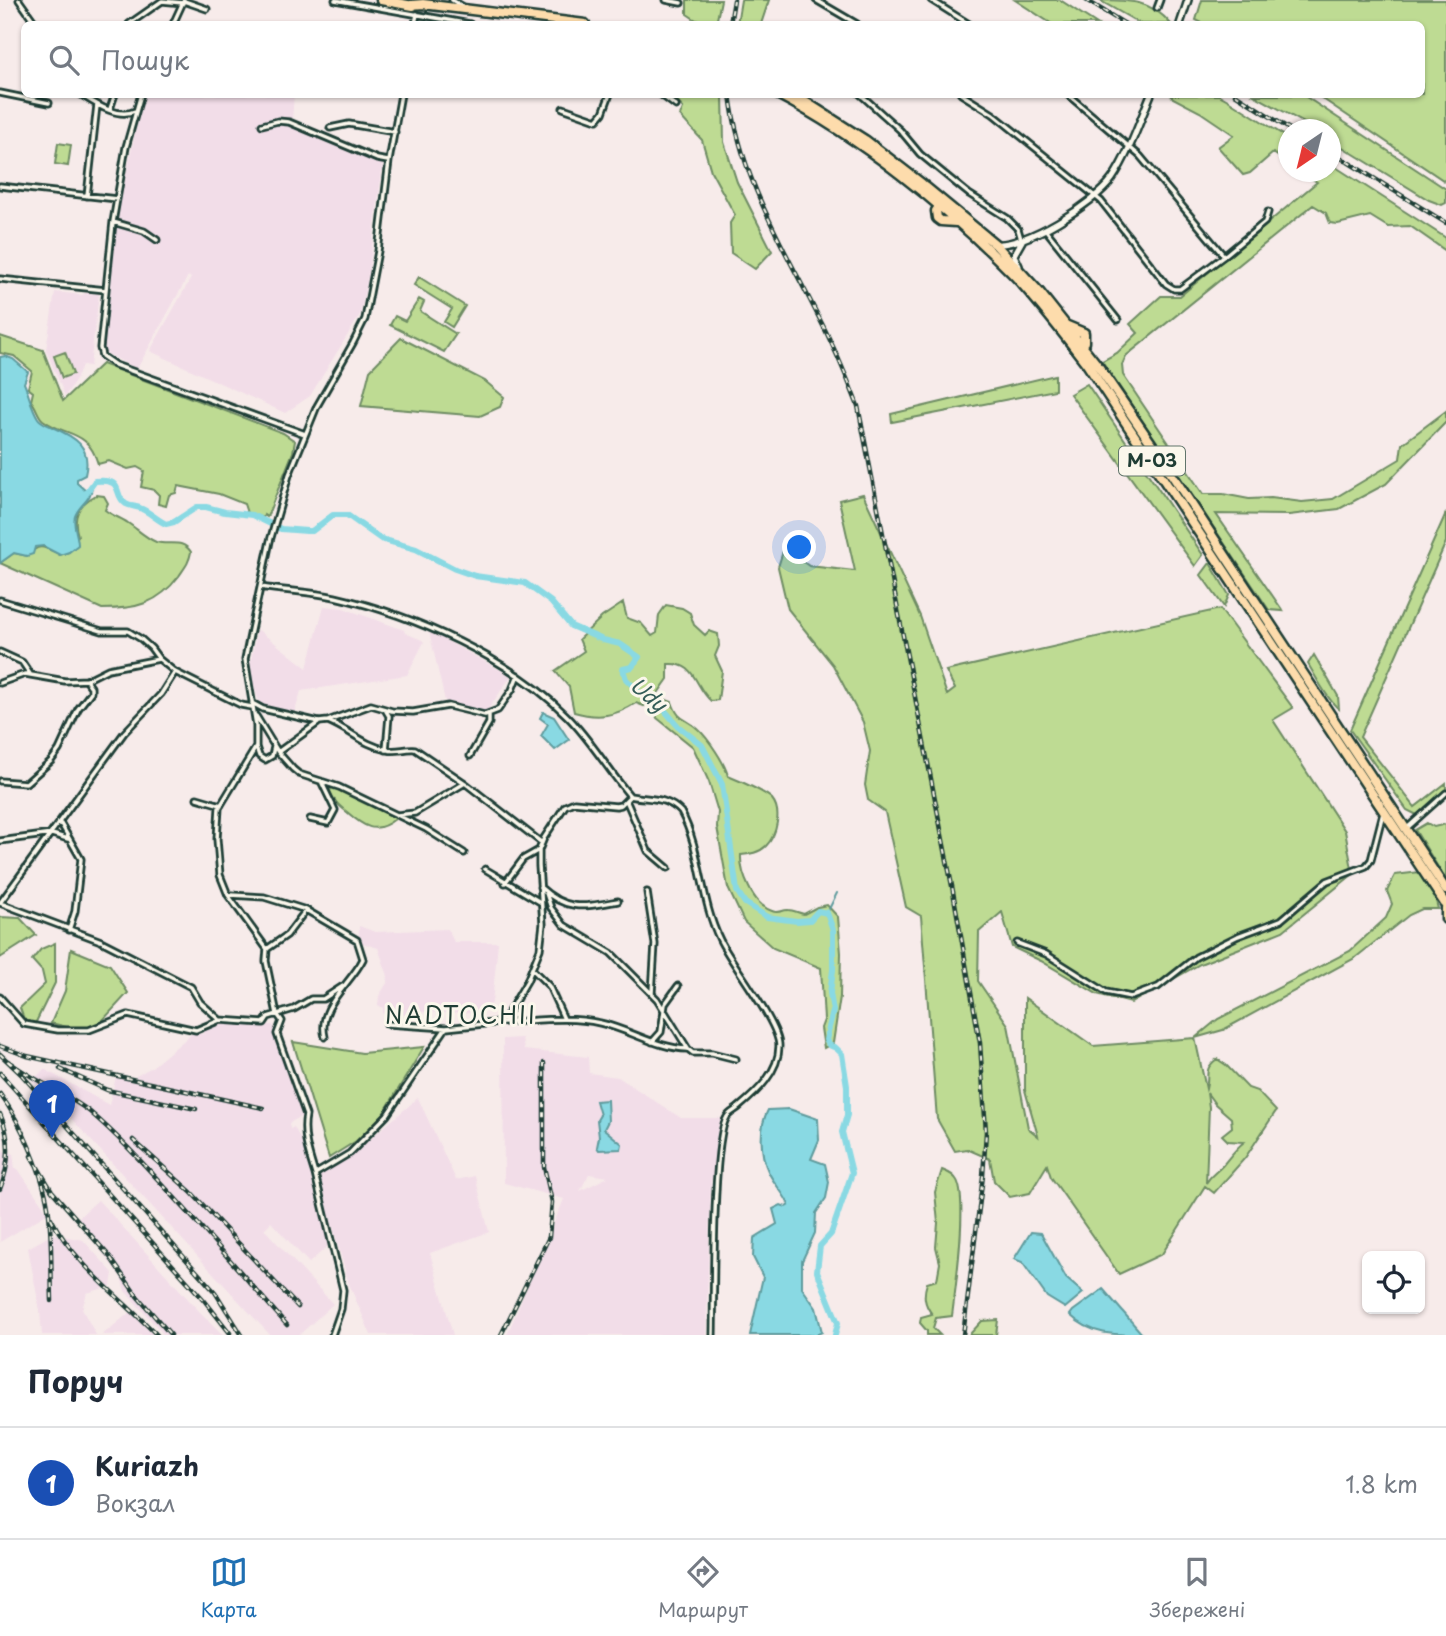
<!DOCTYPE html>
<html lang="uk">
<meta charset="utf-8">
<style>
body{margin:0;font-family:"Playpen Sans",sans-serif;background:#f6f6f7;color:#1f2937}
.controls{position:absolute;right:21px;bottom:21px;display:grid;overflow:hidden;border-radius:10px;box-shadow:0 2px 5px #0004}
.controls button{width:63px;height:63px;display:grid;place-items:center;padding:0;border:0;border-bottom:2px solid #e0e1e3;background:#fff;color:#1f2937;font:35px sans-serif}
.compass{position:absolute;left:1278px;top:119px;width:63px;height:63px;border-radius:50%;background:#fff;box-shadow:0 2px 5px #0004;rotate:215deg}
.you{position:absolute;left:800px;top:548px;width:24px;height:24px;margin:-18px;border:5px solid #fff;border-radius:50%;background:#1a73e8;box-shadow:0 0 0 10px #1a73e833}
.badge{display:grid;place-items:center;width:46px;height:46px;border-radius:50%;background:#1f6fb2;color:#fff;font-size:23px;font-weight:700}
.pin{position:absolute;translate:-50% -58px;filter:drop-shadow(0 2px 4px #0008)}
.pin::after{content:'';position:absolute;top:37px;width:24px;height:21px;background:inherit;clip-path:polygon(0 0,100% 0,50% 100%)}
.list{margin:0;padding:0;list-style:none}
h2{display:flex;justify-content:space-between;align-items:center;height:91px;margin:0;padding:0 28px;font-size:30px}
h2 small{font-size:23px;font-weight:400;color:#747a83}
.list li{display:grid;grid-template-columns:46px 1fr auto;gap:21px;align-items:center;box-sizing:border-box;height:112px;padding:0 28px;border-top:2px solid #e0e1e3}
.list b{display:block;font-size:26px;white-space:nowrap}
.list p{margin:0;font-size:23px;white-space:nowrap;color:#747a83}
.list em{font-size:23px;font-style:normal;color:#747a83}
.icon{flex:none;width:38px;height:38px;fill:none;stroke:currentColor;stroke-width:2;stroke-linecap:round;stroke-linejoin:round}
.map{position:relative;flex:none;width:1446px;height:1335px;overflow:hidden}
.search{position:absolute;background:#fff;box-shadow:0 2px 5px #0004;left:21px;right:21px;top:21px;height:77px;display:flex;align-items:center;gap:18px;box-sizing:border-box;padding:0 24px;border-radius:10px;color:#747a83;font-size:26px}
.sheet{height:203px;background:#fff}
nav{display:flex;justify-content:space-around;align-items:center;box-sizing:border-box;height:98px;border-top:2px solid #e0e1e3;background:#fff;font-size:19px;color:#747a83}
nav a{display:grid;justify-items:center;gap:4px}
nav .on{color:#1f6fb2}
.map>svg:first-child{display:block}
.built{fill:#f2dde8;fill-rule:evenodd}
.green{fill:#bedb93;stroke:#6e8c64;stroke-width:2;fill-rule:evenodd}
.water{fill:#89d9e3;stroke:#5f9b9d;stroke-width:2}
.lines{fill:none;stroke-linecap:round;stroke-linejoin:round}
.stream{stroke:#5f9b9d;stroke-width:2}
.river{stroke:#89d9e3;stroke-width:6}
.minor-casing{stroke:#1f3d34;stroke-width:9}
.tertiary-casing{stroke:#1f3d34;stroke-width:10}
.trunk-casing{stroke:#1f3d34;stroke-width:13}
.minor{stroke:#fbf7ec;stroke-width:3.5}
.tertiary{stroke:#fbf7ec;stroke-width:5}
.trunk{stroke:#fddcac;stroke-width:8}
.rail-casing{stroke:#1f3d34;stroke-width:4.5}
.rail{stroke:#fbf7ec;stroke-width:2;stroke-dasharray:5;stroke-linecap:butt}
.labels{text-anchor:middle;stroke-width:6;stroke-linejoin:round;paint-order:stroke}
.shield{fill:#fbf7ec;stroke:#61756b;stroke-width:2}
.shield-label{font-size:18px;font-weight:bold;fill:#1f3d34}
.water-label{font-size:21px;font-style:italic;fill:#345c57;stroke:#fbf7ec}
.quarter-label{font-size:23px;letter-spacing:2px;fill:#1f3d34;stroke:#fbf7ec}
</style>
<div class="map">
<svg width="1446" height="1335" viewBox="0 0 1446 1335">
<rect width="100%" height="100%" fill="#f7ebea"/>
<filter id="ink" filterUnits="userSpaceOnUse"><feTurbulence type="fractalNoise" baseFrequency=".0143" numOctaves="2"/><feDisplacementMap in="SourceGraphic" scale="14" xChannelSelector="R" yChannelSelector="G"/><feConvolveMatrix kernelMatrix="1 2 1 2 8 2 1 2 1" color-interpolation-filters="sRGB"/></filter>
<g filter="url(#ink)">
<path class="built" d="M145 95H294L292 120 383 163 368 278 360 315 310 396 285 413 150 351 191 278 188 276 137 369 102 351 116 234 114 232 141 105Z
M55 292 82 295 85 293 99 294 90 366 82 365 76 380 65 396 46 350Z
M324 606 343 608 404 630 405 633 422 640 424 642 407 675 301 691 294 715 260 705 249 671 257 629 307 668Z
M429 631 511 676 485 714 445 701Z
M359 926 375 932 448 929 454 942H498L492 1003 484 1010 470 1013 416 1012V1015L383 1014V1008L378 1005 379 996 387 983 388 976 378 948 359 942Z
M226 1022 273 1025 304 1115 289 1123 290 1129 294 1127 302 1142 329 1245 309 1263 271 1222 264 1229 333 1304 299 1335H270L55 1101 32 1081 44 1069 109 1105 116 1077 174 1087 136 1078V1076L152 1067 194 1032 203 1034 204 1030Z
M522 1038 524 1050 588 1057 589 1073 618 1077 681 1118H723L711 1183 706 1335H507L564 1199 504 1183 503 1039ZM589 1174 608 1177 580 1191Z
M418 1098 456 1180 475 1176 489 1232 430 1253 453 1335H371L349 1284 316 1168 356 1151Z
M0 1146 5 1152 13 1153 15 1169H18L48 1213 0 1242Z
M98 1200 199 1311 223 1335H164L125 1291 121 1277 77 1219Z
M53 1234 83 1240 113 1273 111 1286 87 1293 82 1309 96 1335H42L40 1311 28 1248Z
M133 1310 158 1335H102Z"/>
<path class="green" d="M687 0H721L716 24 696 20 687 14Z
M741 0H769L761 24H737Z
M1015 0H1060L1097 24H1052Z
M1099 0C1129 0 1151 0 1171 24H1141Z
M1202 0H1446V182L1317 95 1422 94V24H1204L1196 20Z
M677 95H723L724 142 737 182 772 251 755 269 731 253 730 223 735 215 711 171 702 140 680 116 683 108 675 99Z
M1171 95H1219L1228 100 1288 138V163L1273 153 1250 173 1243 175 1218 147 1234 135 1200 112 1173 98Z
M1254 95H1303L1446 189V203L1442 205 1429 200 1331 140 1330 130 1315 129Z
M58 143 71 145 68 166 55 164Z
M1331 164 1446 238V251L1410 226 1388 227 1370 216 1338 224 1330 223 1326 213 1313 205 1126 356 1122 365 1123 375 1203 494H1223L1249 499 1271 498 1302 502 1333 499 1400 459 1402 444 1446 411V422L1386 484 1339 509 1289 515 1216 514 1283 611 1269 610 1102 361 1117 353 1138 333 1130 324 1161 296H1180L1317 182 1301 172H1330Z
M419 277 465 306 452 327 444 322 452 309 414 285Z
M419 299 424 302 420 311 456 334 444 352 390 325 395 316 405 321Z
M0 336 43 350 63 401 102 364 283 433 295 441 293 452 267 517 264 515 263 518 247 513 244 504 219 494 178 486 176 493 169 495 166 506 158 504 159 495 154 490 141 487 144 471 137 467 128 469 109 461 98 464C88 429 66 437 43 420 37 415 37 407 31 401L33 392 28 388 32 371 14 356 0 353Z
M401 338 485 381 504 397 500 407 480 416 361 406 370 370Z
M65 352 73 374 62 378 54 356Z
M1055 375V390L892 422 891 414Z
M1087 384 1203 555 1195 566 1070 394Z
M863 494 920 616 947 695 955 689 946 671 1220 609 1293 708 1273 720 1345 831 1353 874 1283 931 1200 964 1131 1003 1097 994 1041 961 1012 947 1002 912 979 932 978 981 1008 1025 1028 1128 1038 1136 1025 1090V998L1093 1046 1195 1038 1218 1019 1350 951 1386 918 1392 904 1387 891 1395 875 1420 872 1435 897 1438 909H1422L1409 915 1355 958 1223 1030 1195 1038 1206 1089C1210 1076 1202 1070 1217 1059L1226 1065 1248 1088 1257 1091 1276 1111 1245 1158 1214 1193 1205 1186 1162 1254 1119 1274 1051 1177 1047 1165 1030 1193 1010 1197 994 1181 990 1159 967 1149 955 1151 937 1119 921 916 906 907 885 812 868 800 865 785 870 751 863 722 833 665 788 609 778 567 784 548 809 566 855 571 839 500ZM1207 1093 1215 1104 1231 1118 1232 1127 1222 1135 1228 1141 1244 1142C1235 1149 1230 1157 1223 1165 1216 1173 1211 1174 1206 1183L1209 1107Z
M96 495 104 496 108 503 105 510C113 516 121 518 128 523 137 529 146 538 156 542 170 546 182 538 191 552 189 563 185 567 179 576 158 604 136 609 102 609L0 563 14 553 27 556C40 542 44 547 60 555L69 552 78 536C72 516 78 505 96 495Z
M1446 513V542L1360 737 1415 807 1446 783V791L1417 815 1407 810 1350 730Z
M1210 563 1229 595 1224 607 1201 575Z
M623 603 627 618 641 623 652 636 657 633 659 615 666 605 682 608 690 613 694 625 705 635 709 631 718 634 719 646 715 656 722 671 718 700 711 701C694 686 696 662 668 664V679L656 696 672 702C679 722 685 717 698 729 708 738 725 763 728 776 738 780 767 793 772 799 782 811 777 835 766 846 759 853 750 854 741 855 740 873 753 905 772 911 779 914 781 910 788 910 793 910 799 913 804 914L817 907 827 905 838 917 841 953 840 997 833 1043 824 1048 821 1028 824 1020 821 968 773 948 744 922 728 888 717 827 718 812 709 782 693 747 657 718 654 708 648 703 644 706 636 703C616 716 598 719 574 712L569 687 555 671 584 651 579 639 602 617Z
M1314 655 1338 696 1339 709C1328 701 1316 677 1308 664Z
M332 785 396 816 395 819C375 835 364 827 347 812 338 805 334 801 330 791Z
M1427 823 1434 827 1446 824V880L1415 830Z
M0 917 20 918 36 935 0 958Z
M55 943V983L35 1024 25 1022 20 1008 45 984 42 971 32 960 41 949Z
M71 949 110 965 128 993 91 1033 51 1023 65 991Z
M293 1042 362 1053 424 1047 382 1116 356 1141 329 1158Z
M942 1170C947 1172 953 1174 956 1179 969 1196 955 1292 952 1316L936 1318 933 1328 940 1335H927V1331L920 1323 921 1317 932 1314C924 1304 923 1295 927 1283L937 1280 940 1263 936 1247 938 1223 935 1192Z
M998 1320 996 1335H969L982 1321Z"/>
<path class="water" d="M5 356 13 359 28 372 24 383C29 394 31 407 38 418 41 423 47 424 52 427 75 437 92 446 85 475L77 479V483L87 492 92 486C92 500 80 503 75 516 72 525 78 535 78 545L69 552 60 555 43 546 35 547 33 554 27 556 14 553 0 563V357Z
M543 712 554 717 569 740 555 750 541 736 548 724 540 718Z
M607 1100 608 1121 604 1129 622 1144 621 1149 599 1150 597 1147 599 1137 597 1120 600 1115 596 1101Z
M789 1109 818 1119 819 1140 811 1159 825 1164 829 1182 826 1198 816 1213 815 1233 802 1261V1288L816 1308 822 1332 816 1335H750L763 1277 753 1257 754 1238 777 1224 773 1209 781 1205 786 1207 789 1205C784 1193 773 1183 768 1171 760 1154 759 1126 768 1110Z
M1031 1232 1041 1233 1066 1278 1083 1293 1065 1308 1047 1297 1022 1262 1014 1259Z
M1103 1289 1143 1335C1114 1335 1091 1335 1070 1315L1073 1311Z"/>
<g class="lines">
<path class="stream" d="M827 913 837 893"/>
<path class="river" d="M84 496 95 481C126 478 112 495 126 504 131 507 137 506 142 509 151 513 157 520 166 524L174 522 197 507H206L225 512 252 515 281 529 307 531H312L333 515H347L381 539 416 549 455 569 475 576 525 583 551 602 571 626 603 640 620 644 639 657 632 667 623 669 626 679 642 695 655 699 678 726 702 745 722 784 737 891 745 903 767 917 797 921 810 920 818 911 827 913 833 930V970L830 993 833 1011 826 1040 829 1045 836 1048 842 1054 847 1086V1115L842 1132 852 1173 831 1234 820 1246 817 1271 838 1323 835 1335"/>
<g class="minor-casing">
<path id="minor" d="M19 0 36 24
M335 0 470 24
M452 0 462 6
M666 0 681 3
M816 0 857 24
M931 0 969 24
M184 1 207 9
M1157 8 1160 0
M129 24 162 1 183 3
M173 24 184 0
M415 24 417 14
M0 93 49 103
M80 94C96 104 117 119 135 111
M141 94 126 147 113 222 100 348 102 356 115 365 305 434
M660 94 676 106
M860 94 900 130 920 154 969 194 1007 218 1018 229 1021 239
M961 94 993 114 1101 201 1166 284 1174 289H1180L1224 256
M1067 94 1140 156 1224 256 1265 222 1268 212
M563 108 597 120 603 113 610 94
M110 109 115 94
M262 125 278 121 289 122 377 159 388 161
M330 128 349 124 395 132
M0 186 117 199
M87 196 97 105
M113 222 144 231 157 240
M1045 229 1118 320
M0 279 106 290
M261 587C285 591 311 592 335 597 414 615 510 658 567 716 591 740 608 770 630 796 649 800 666 796 681 812 702 851 700 900 720 940 732 965 779 1023 779 1046 779 1072 757 1092 739 1107 736 1110 729 1113 727 1117 712 1139 714 1299 713 1335
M0 600 102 631H128L141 639 151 648 159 659 175 672 241 705 252 707
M0 652 22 662 30 674
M0 683 25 674 65 681 86 680 108 669 159 659
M252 703 263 709 319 722 328 721 371 705 392 711 413 712 448 706 485 715 498 710 512 690 518 675
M256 716 278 752 293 769 299 774 339 787 426 829 464 853
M328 721C350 730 363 745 388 750 397 752 406 748 415 749L465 783 542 843
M256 747 219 808 217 839 220 875 228 895 267 949 266 961 277 1014 282 1021 277 1034 306 1115C302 1135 309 1155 315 1174
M274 747 272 756 265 760 259 756 256 747V725L245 659 251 630 270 541 289 475 317 406 353 343 365 319 378 251 389 161 401 94
M386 750 389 716 386 711
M278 752 318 723
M470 756 489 723V714
M0 781 26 783 51 761 59 750 78 709 91 692V687L86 680
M197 798 221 805
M626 800 648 851 668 868
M397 815 415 813 465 783
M310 819 328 823 335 810 321 781
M61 824 81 859 75 911 69 930
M1406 829 1446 793
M0 841 52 834 68 839
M485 869 540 902
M505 883 523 859 539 850
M540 887C567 912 584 907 618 901
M647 892 655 944 652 993
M546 893 551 908 564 925 611 953 657 999 688 1049 693 1053H712L736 1059
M231 895 264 897 306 910 357 940 363 959C351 984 317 1006 325 1037
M0 903 101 941 191 987 200 1002 220 1020 264 1023 268 1017 294 1009 311 999H323L343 986
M0 903 124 733 161 694 175 672
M1017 943 1046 954 1106 992 1131 997 1158 987 1196 957 1238 936 1281 920 1327 881 1366 866 1371 860 1383 813
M267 949 287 935 306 910
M532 969 549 986 564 1019
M0 997 24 1024 58 1030H89L128 1015 196 1030 220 1020
M503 1022C536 1021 568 1016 600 1023 631 1030 656 1048 688 1049
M387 1024 446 1028 503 1022 527 981 540 949 543 924 539 866V850L544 838 565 806 574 802 616 806 621 805 630 796
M652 1042 661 1032 665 1004 678 986
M332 1335 341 1309 343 1290 315 1174 350 1153 387 1115 446 1028"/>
</g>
<g class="tertiary-casing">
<path id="tertiary" d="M1180 24 1188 0
M995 244C1025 247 1094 204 1112 179 1128 156 1140 121 1151 94
M1019 266 1014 255 1022 241"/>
</g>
<g class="trunk-casing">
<path id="trunk" d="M381 0 413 6
M411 5 423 4 585 24
M777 94C860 137 946 206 1012 273 1039 301 1063 333 1087 364L1446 905
M793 94 865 140 922 184 995 244 1040 293 1098 366 1151 443 1446 890
M941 204 936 211 937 218 941 221 956 222
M1065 325 1084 333V342L1076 345
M1446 908V919"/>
</g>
<use href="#minor" class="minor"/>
<use href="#tertiary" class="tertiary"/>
<use href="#trunk" class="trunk"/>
<g class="rail-casing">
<path id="rail" d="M1086 0 1125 24
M730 24 734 0
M730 94C739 173 779 239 814 308 831 340 845 372 858 406L952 886 980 1043 986 1132 983 1176 963 1335
M1235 94 1291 130
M1330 151 1446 223
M0 1046 27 1056 263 1108
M0 1054 21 1074 215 1292 242 1335
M8 1061C34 1081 64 1092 90 1112 116 1134 139 1159 162 1184 205 1230 245 1278 287 1325
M60 1069 107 1090 196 1109
M0 1073 204 1300 230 1333
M0 1094C22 1124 45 1177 49 1214 52 1243 51 1272 52 1301
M0 1114C11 1138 10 1164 0 1189
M133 1140 191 1192 298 1307
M31 1156 52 1191 110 1257 137 1296 171 1335
M51 1218C73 1263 122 1299 157 1335
M501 1335 549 1237 552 1202 544 1167V1063"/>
</g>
<use href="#rail" class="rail"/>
</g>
</g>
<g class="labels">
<rect class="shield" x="1119" y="446.5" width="66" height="29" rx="5"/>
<g class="shield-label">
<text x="1152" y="467">М-03</text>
</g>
<g class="water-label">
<text transform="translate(648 695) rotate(40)" y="7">Udy</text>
</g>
<g class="quarter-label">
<text x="461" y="1024">NADTOCHII</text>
</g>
</g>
</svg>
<div class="controls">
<button><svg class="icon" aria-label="locate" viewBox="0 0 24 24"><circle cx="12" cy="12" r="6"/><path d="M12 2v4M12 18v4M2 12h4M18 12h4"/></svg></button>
</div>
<svg class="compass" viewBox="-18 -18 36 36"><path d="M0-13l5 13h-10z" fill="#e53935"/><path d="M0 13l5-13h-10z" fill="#747a83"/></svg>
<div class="you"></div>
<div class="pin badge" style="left:52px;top:1138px;background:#1a4fb4">1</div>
<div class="search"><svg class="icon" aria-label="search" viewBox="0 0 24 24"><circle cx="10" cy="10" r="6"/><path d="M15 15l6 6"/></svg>Пошук</div>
</div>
<section class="sheet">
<h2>Поруч<small></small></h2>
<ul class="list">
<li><span class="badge" style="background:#1a4fb4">1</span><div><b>Kuriazh</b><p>Вокзал</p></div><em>1.8 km</em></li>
</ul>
</section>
<nav>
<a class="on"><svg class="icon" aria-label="map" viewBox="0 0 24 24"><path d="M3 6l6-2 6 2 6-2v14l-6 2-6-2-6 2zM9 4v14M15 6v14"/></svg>Карта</a>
<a><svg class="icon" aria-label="directions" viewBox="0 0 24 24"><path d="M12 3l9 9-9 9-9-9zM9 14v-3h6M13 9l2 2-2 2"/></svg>Маршрут</a>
<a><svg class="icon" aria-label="saved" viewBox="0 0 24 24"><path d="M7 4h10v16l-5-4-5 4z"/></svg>Збережені</a>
</nav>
